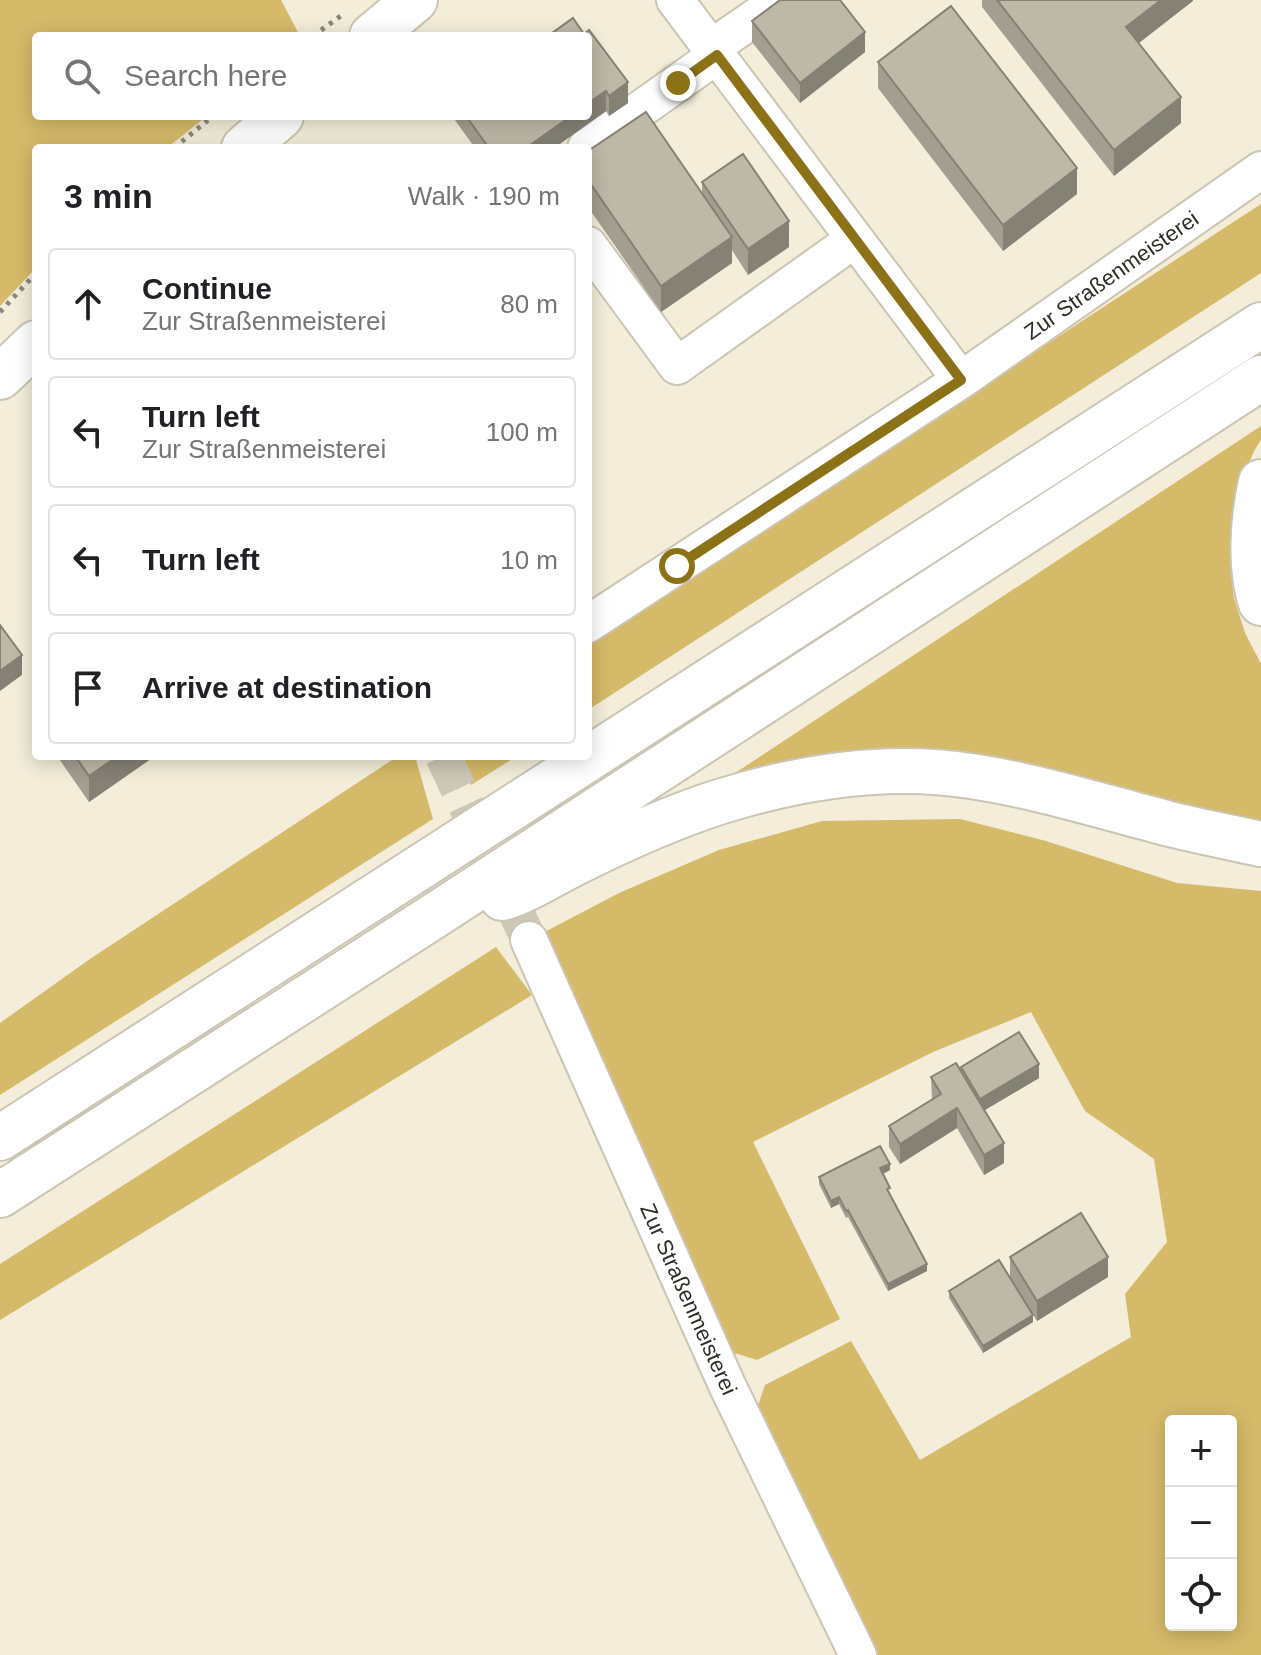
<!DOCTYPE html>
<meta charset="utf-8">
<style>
body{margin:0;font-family:Helvetica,sans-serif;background:#f6f6f6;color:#202124}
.controls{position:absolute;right:24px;bottom:24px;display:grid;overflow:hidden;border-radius:8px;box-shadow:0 4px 20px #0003}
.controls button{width:72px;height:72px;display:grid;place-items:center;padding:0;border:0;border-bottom:2px solid #e0e0e0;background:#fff;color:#202124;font:40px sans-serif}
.stop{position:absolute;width:24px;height:24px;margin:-18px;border:6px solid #8c7216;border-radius:50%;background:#fff}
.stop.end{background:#8c7216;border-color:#fff;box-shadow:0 2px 8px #0008}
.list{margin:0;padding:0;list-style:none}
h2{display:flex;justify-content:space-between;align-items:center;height:104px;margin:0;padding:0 32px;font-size:34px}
h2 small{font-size:26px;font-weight:400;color:#757577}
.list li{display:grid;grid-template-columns:52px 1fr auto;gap:24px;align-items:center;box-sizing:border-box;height:112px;margin:0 16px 16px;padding:0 16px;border:2px solid #e0e0e0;border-radius:8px}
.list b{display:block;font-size:30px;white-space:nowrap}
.list p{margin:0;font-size:26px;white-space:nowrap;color:#757577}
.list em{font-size:26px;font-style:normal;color:#757577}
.icon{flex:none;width:44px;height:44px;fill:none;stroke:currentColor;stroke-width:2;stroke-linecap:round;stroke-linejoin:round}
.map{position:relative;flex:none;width:1261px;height:1655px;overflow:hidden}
.search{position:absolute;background:#fff;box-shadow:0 4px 20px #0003;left:32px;top:32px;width:560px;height:88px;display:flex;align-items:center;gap:20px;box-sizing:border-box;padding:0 28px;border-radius:8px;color:#757577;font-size:30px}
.panel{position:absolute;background:#fff;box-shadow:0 4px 20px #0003;left:32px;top:144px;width:560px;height:616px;border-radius:8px}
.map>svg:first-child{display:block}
.green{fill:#d5ba69;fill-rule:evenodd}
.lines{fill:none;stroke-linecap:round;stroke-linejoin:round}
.minor-tunnel{stroke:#ccc7b6;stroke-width:36;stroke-dasharray:36 18;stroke-linecap:butt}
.minor-casing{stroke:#cbc5b3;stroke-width:40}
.major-casing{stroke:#cbc5b3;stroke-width:48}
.highway-casing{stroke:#cbc5b3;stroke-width:48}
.path{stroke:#8c887b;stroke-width:5;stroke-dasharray:4 6;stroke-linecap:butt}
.minor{stroke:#fff;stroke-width:36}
.major{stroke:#fff;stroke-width:44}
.highway{stroke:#fff;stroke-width:44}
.wall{fill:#a39e90}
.shaded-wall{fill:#858175}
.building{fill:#beb8a7;stroke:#858175;stroke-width:2}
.route{stroke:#8c7216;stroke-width:10}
.labels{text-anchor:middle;stroke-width:6;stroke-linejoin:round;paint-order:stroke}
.street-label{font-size:22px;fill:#2f2d26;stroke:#fff}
</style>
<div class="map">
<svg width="1261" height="1655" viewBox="0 0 1261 1655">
<rect width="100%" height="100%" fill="#f3edda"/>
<path class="green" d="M0 0H281L300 36H36V116H207L167 148H36V268L0 306Z
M1261 204V273L588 710V644Z
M1261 426V440L1254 451 1241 484 1232 546 1231 574 1234 598 1245 633 1261 664V834L1110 789 714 787Z
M398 756H415L433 819 0 1095V1023L90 959Z
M464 756H517L471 785Z
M960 819 1046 841 1177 883 1261 891V1655H869L755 1414 765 1385 851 1341 920 1460 1131 1337 1125 1294 1167 1242 1154 1159 1085 1111 1031 1012 933 1052 753 1142 840 1319 757 1360 728 1351 537 936 619 893 719 850 822 821ZM1171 1421H1231V1625H1171Z
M496 947 532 995 0 1320V1264Z"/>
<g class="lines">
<path class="minor-tunnel" d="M443 756 529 940"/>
<g class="minor-casing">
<path id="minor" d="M675 0 961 380
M711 48 781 0
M586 148 717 55
M588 245 677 366 855 239
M588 624 961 380 1261 170
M529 940 727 1385 858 1655"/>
</g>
<g class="major-casing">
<path id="major" d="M372 36 415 0
M244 148 281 116
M0 377 36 343"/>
</g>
<g class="highway-casing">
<path id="highway" d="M1261 482C1253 517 1249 568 1261 603
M502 898C527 891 549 876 573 864 617 842 672 817 719 802 799 777 887 763 971 776 1037 786 1101 806 1166 823 1197 831 1229 837 1261 844
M0 1138 1261 325
M0 1195 437 914 1261 378"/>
</g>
<path class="path" d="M313 36 342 15
M174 148 213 116
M0 312 36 273"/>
<use href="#minor" class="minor"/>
<use href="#major" class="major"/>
<use href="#highway" class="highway"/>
</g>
<path class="wall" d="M982 0H1193L1139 43 1181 123 1114 176 982 7Z
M752 21 865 52 800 103 752 42Z
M588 36 628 103 609 116 606 111 554 148H475L452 116H588Z
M878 62 1077 194 1003 251 878 88Z
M588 151 702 194V182L789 247 748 275 732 250V263L661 312 588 207Z
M57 756H155L89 802Z
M961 1067 1039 1078 984 1110 1004 1163 984 1175 957 1128 900 1164 889 1147V1126L932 1099 931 1077 961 1073Z
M890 1170 883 1174 890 1195 927 1271 888 1291 848 1217 846 1218 839 1204 831 1208 819 1184V1177Z
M1010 1257 1108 1277 1037 1321 1010 1278Z
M949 1291 1033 1322 983 1353 949 1298Z"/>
<path class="shaded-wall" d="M1161 0H1193V1L1126 53V27Z
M865 32V52L800 103V83Z
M628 82V103L609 116V96Z
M606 91V111L554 148H526L571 116H588V103Z
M1181 97V123L1114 176V150Z
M1077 168V194L1003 251V225Z
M789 221V247L748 275V249Z
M732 237V263L661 312V286Z
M22 655V675L0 691V671Z
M118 756H155L89 802V776Z
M1039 1064V1078L980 1113V1099Z
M957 1108V1128L900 1164V1144Z
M1004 1143V1163L984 1175V1155Z
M890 1164V1170L880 1175V1168Z
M839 1197V1204L831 1208V1201Z
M1108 1257V1277L1037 1321V1301Z
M927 1264V1271L888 1291V1284Z
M1033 1315V1322L983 1353V1346Z"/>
<path class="building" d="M780 0H840L865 32 800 83 752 21Z
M997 0H1161L1126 27 1181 97 1114 150Z
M951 6 1077 168 1003 225 878 62Z
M573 18 584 34 589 30 628 82 609 96 606 91 588 103V36H548Z
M646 112 732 237 661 286 588 180V151Z
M466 116H571L526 148H489Z
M743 154 789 221 748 249 702 182Z
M0 625 22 655 0 671Z
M75 756H118L89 776Z
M1019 1032 1039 1064 980 1099 961 1067Z
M956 1063 1004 1143 984 1155 957 1108 900 1144 889 1126 941 1094 931 1077Z
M880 1146 890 1164 880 1168 890 1188 887 1189 927 1264 888 1284 848 1210 846 1211 839 1197 831 1201 819 1177Z
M1081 1213 1108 1257 1037 1301 1010 1257Z
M999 1260 1033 1315 983 1346 949 1291Z"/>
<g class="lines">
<path class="route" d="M677 566 961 380 717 55 678 83"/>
</g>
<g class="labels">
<g class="street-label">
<text transform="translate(1111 275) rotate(-35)" y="8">Zur Straßenmeisterei</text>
<text transform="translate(689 1299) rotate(66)" y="8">Zur Straßenmeisterei</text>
</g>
</g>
</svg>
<div class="controls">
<button>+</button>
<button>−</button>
<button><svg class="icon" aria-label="locate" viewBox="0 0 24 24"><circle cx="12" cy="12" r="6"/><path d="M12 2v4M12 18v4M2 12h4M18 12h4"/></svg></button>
</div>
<div class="stop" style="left:677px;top:566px"></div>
<div class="stop end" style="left:678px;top:83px"></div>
<div class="search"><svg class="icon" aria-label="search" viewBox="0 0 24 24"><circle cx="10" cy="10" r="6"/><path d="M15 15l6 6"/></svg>Search here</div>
<section class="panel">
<h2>3 min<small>Walk · 190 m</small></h2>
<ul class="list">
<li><svg class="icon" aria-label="ahead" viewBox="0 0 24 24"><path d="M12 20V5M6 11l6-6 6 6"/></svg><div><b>Continue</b><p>Zur Straßenmeisterei</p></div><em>80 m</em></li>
<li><svg class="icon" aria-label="left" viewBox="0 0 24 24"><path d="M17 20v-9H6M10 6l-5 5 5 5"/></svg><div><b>Turn left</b><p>Zur Straßenmeisterei</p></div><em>100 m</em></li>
<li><svg class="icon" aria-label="left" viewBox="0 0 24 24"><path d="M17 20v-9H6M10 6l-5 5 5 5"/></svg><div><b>Turn left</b></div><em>10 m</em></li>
<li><svg class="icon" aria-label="arrive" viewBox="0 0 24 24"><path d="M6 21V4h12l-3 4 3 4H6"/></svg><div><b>Arrive at destination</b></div></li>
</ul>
</section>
</div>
